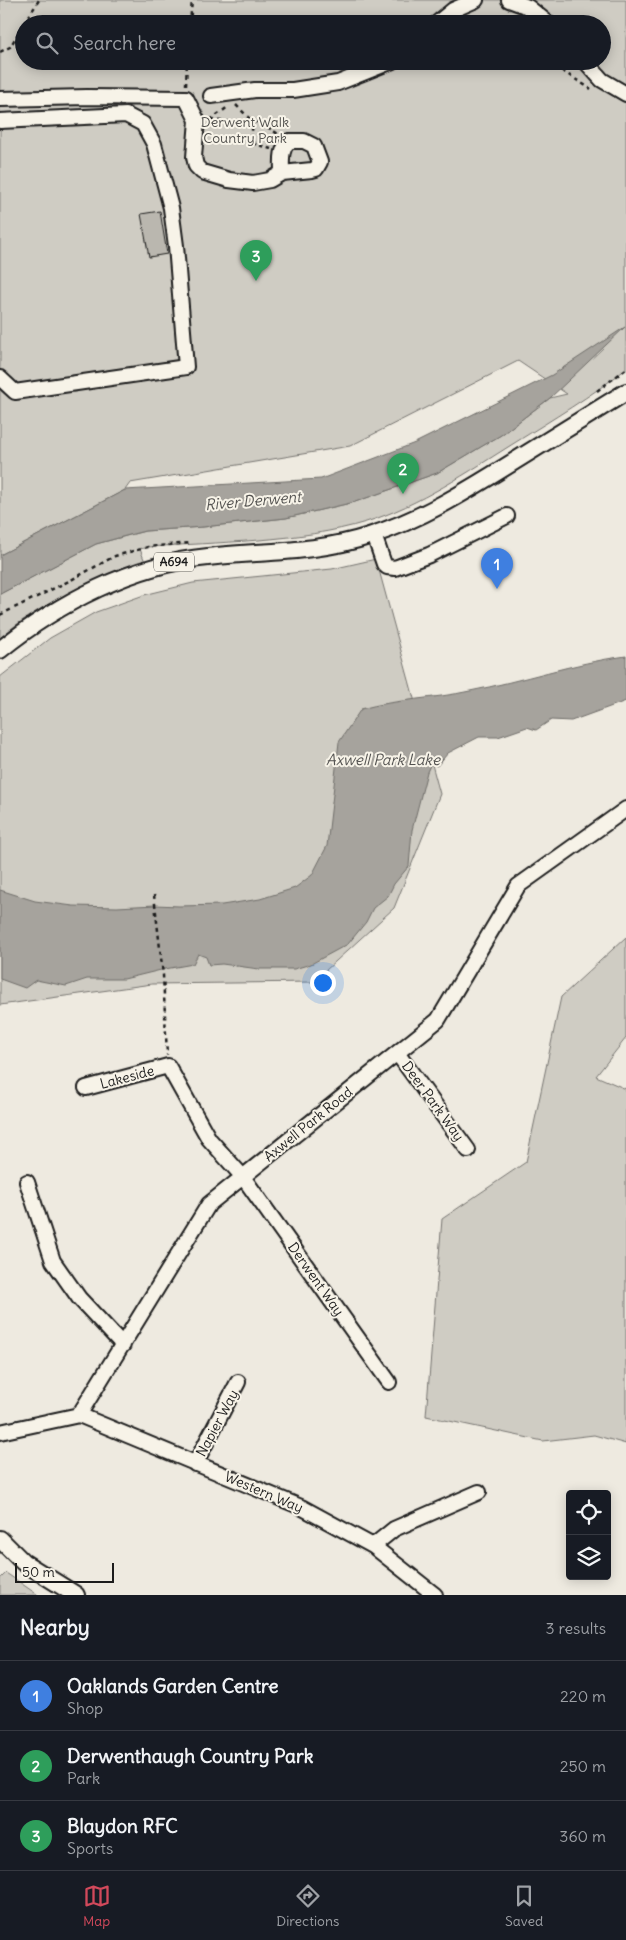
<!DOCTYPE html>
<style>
body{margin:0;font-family:Delius,sans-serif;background:#20242c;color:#f1f3f6}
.controls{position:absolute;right:15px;bottom:15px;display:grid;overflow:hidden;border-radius:5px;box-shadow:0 2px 12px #0003}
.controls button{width:45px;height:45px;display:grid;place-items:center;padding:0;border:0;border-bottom:1px solid #363941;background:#171b24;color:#f1f3f6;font:25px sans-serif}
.scale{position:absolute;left:15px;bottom:12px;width:99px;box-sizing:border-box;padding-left:5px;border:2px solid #1c1c1c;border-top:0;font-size:14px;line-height:18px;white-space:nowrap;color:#1c1c1c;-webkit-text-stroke:4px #f7f3e8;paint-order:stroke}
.you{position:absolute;left:322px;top:982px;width:18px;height:18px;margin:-12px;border:4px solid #fff;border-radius:50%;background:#1a73e8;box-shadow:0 0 0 8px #1a73e833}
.badge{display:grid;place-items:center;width:32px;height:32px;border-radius:50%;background:#d1495b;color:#fff;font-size:16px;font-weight:700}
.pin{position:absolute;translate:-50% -41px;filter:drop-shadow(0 1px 2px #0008)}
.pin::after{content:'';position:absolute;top:26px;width:18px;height:15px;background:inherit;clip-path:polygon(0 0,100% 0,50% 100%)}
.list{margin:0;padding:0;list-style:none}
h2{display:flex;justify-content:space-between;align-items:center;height:65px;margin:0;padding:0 20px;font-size:21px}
h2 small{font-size:16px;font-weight:400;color:#9ea1a6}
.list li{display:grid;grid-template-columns:32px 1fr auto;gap:15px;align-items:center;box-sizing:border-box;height:70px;padding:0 20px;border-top:1px solid #363941}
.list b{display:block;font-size:19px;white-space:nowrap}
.list p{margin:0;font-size:16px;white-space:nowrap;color:#9ea1a6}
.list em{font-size:16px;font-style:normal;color:#9ea1a6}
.icon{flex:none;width:28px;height:28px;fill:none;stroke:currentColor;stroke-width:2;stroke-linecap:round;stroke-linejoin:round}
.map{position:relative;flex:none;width:626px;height:1595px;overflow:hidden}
.search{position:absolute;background:#171b24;box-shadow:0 2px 12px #0003;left:15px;right:15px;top:15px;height:55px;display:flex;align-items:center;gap:12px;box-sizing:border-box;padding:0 18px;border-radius:28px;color:#9ea1a6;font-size:19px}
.sheet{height:275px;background:#171b24}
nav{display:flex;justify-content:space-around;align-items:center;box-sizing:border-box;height:70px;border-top:1px solid #363941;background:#171b24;font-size:14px;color:#9ea1a6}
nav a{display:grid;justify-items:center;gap:2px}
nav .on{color:#d1495b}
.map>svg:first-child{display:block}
.green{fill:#cfccc3;stroke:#767470;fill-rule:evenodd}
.water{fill:#a6a39d;stroke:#6f6d69}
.building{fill:#bab7af;stroke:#1c1c1c}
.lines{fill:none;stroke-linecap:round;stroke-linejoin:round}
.minor-casing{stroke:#1c1c1c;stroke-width:18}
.major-casing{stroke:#1c1c1c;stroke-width:20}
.path{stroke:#1c1c1c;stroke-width:2.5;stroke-dasharray:4 4;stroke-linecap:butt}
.minor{stroke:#f7f3e8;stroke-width:14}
.major{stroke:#f7f3e8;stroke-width:16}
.labels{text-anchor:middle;stroke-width:4;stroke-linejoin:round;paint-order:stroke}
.shield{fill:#f7f3e8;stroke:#5e5c59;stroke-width:1}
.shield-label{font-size:12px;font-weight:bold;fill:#1c1c1c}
.park-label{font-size:14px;fill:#52514e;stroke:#f7f3e8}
.street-label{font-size:14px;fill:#1c1c1c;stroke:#f7f3e8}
.water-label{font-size:15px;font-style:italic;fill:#535250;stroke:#f7f3e8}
</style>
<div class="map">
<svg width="626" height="1595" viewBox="0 0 626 1595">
<rect width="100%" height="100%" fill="#eeeae0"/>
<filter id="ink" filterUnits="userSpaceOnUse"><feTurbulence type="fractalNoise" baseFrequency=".02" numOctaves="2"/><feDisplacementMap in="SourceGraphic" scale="10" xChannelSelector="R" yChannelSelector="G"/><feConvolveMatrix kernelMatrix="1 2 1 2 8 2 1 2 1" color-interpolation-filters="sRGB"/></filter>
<g filter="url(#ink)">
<path class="green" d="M0 0H626V369C591 396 553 419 516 442 468 472 420 505 366 522 300 542 216 542 148 547L140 549 145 562C94 582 42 601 0 638V594L96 544 145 531 203 527 286 518 355 502 437 473 501 435 550 398 567 394 518 361 350 446 130 483 125 490 0 555ZM24 24H602V61H24Z
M376 559 440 794 394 908 313 982 152 984 0 1005V677L50 638 96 612 144 595 193 583 332 569Z
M626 937V1038L596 1076 626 1089V1444L594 1435 543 1441 426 1416 442 1219 526 1162 561 997Z
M6 1573 38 1595H0V1579Z"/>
<path class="water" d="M625 327 550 398 501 435 437 473 355 502 286 518 203 527 145 531 133 534 96 544 0 594V555L125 490 321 479 415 443 552 375Z
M626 656V701L571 721 551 720 536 730 527 727 498 737H479L448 753 437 766 431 763 427 772 412 830 409 866 394 884 388 896 373 908 366 922 348 944 311 964 294 969H259L222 964 209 965 206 957 198 954 193 964 165 969 124 979H87L66 986 36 980 25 988 0 979V890L35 901 73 906 117 907 155 905 179 906 222 905 260 899 295 888 312 875 327 846 339 742 361 709C397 699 434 699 470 691 522 681 573 663 626 656Z"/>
<path class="building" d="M160 211 167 254 149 257 141 214Z"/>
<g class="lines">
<g class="minor-casing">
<path id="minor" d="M509 0 528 7 549 24
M436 24 453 10 476 0
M585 61 602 80 626 94
M211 96 255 90H293L338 83 393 61
M0 99 87 97 186 98 197 120 194 157 196 166 202 172 229 180 253 183 270 180 282 173 312 170 316 169 320 162 314 146 304 141H289C280 150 282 161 282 173
M0 121 126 115 143 124 154 144 171 208 176 246 186 367 15 392 0 378
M374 535 384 564 387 567 395 568 429 555 507 516
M397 1053 468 1150
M86 1088 168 1066 209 1139 243 1177 389 1382
M27 1182 53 1261 79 1298 123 1345
M79 1415 301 1507 373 1546 435 1595
M0 1432 79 1415 209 1204 438 1020 518 886 626 809
M195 1464 238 1382
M373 1546 394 1529 479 1492"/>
</g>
<g class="major-casing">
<path id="major" d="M0 650C58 603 133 564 208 557 262 551 317 553 369 536 420 520 465 492 510 464 549 440 587 416 626 392
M0 1539 23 1562 76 1595"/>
</g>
<path class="path" d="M24 24 39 0
M190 24 192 0
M0 52 10 47 24 24
M540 61 559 69 591 89
M186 85 187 61
M236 105 253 122H260L278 134
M210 120 242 123 253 122 251 139 255 144 271 149
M210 120 228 107
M597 391 626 369
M0 615 71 580 115 556 148 547 191 543
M154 895 163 975 167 1055"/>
<use href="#minor" class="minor"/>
<use href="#major" class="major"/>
</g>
</g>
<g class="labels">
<rect class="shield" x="154" y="552.5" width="40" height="19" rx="4"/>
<g class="shield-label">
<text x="174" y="566">A694</text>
</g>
<g class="park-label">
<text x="245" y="127">Derwent Walk<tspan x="245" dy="16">Country Park</tspan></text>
</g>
<g class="street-label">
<text transform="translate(127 1077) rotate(-15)" y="5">Lakeside</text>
<text transform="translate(433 1101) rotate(54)" y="5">Deer Park Way</text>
<text transform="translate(308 1124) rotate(-39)" y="5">Axwell Park Road</text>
<text transform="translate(316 1279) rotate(55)" y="5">Derwent Way</text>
<text transform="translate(217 1423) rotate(-62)" y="5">Napier Way</text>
<text transform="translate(264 1492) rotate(23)" y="5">Western Way</text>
</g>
<g class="water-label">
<text transform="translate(253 501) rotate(-5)" y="5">River Derwent</text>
<text x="383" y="765">Axwell Park Lake</text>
</g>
</g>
</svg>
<div class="controls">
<button><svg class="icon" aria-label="locate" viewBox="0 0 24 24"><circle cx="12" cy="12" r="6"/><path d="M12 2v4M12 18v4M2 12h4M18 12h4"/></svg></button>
<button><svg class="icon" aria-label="layers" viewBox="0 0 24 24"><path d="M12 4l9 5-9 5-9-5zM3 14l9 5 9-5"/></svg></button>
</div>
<div class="scale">50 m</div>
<div class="you"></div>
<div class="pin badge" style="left:497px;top:589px;background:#3f7fe0">1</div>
<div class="pin badge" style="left:403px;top:494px;background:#2e9e5b">2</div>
<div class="pin badge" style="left:256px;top:281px;background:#2e9e5b">3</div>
<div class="search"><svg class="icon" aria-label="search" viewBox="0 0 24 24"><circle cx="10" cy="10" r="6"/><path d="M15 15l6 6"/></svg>Search here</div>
</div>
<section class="sheet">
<h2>Nearby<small>3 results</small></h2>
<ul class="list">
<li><span class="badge" style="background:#3f7fe0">1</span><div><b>Oaklands Garden Centre</b><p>Shop</p></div><em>220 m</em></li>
<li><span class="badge" style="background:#2e9e5b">2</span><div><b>Derwenthaugh Country Park</b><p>Park</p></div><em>250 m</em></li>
<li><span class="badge" style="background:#2e9e5b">3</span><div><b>Blaydon RFC</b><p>Sports</p></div><em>360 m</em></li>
</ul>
</section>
<nav>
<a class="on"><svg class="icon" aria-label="map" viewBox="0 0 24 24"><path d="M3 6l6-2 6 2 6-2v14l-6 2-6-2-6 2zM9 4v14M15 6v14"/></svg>Map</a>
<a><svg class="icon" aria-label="directions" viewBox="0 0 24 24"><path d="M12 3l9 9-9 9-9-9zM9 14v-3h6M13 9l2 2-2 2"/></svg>Directions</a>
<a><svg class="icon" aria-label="saved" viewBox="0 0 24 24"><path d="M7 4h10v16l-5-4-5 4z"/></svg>Saved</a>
</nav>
